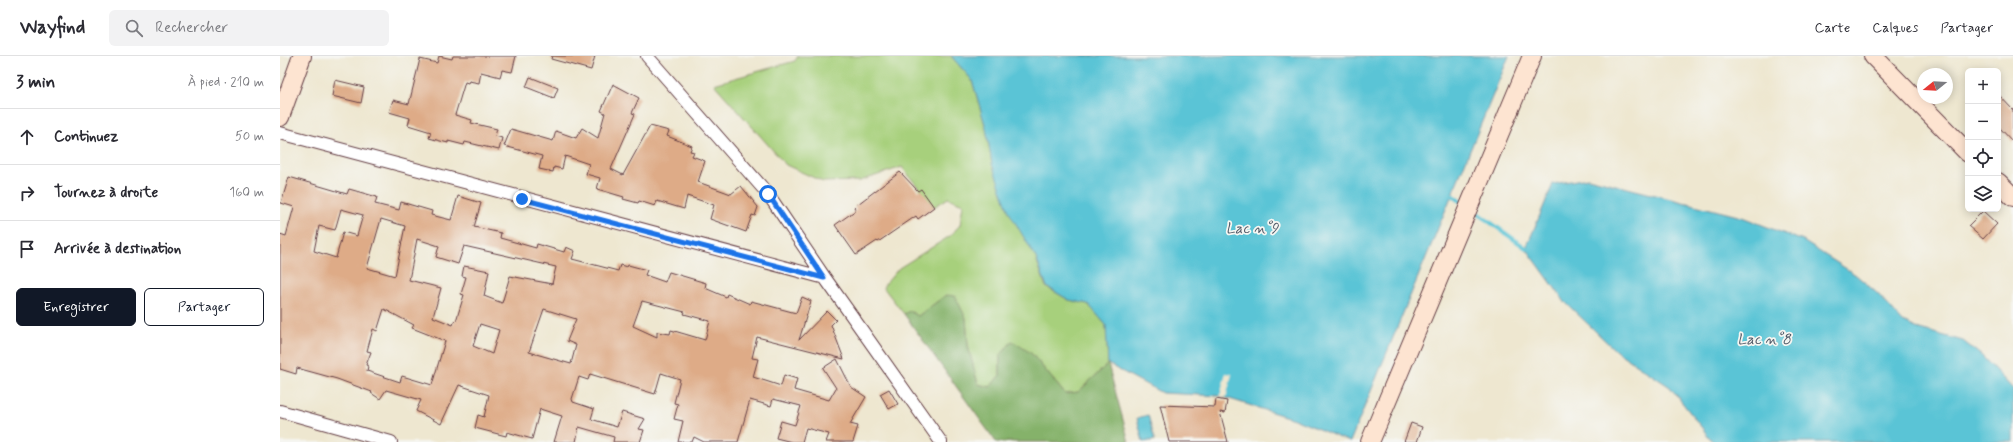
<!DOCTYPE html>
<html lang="fr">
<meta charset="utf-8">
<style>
body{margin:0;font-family:Mynerve,sans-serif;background:#f2f2f3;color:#2b2b33}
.controls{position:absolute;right:12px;top:12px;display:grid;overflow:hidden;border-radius:6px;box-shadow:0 2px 10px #0003}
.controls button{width:36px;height:36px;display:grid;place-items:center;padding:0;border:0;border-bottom:1px solid #e1e1e2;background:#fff;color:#2b2b33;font:20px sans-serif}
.compass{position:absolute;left:1637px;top:12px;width:36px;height:36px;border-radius:50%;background:#fff;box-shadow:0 2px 10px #0003;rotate:252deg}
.stop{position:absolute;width:12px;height:12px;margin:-9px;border:3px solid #1a73e8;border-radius:50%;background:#fff}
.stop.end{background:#1a73e8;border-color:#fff;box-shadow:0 1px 4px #0008}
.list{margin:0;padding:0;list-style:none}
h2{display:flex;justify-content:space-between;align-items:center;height:52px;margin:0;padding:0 16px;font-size:17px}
h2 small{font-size:13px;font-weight:400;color:#7c7c81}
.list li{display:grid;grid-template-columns:26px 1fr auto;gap:12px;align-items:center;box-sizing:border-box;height:56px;padding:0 16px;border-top:1px solid #e1e1e2}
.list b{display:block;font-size:15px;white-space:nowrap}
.list em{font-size:13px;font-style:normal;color:#7c7c81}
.actions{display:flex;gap:8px;padding:12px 16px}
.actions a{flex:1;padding:9px 0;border:1px solid #111827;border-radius:6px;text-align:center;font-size:14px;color:#111827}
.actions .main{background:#111827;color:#fff}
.icon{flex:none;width:22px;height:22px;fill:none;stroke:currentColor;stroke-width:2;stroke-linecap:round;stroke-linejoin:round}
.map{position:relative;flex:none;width:1733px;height:386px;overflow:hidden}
header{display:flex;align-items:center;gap:24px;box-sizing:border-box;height:56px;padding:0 20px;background:#fff;border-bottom:1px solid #e1e1e2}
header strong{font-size:19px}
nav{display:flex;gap:22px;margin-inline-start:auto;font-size:14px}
.search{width:280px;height:36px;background:#f2f2f3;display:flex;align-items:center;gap:10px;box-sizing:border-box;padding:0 14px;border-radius:6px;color:#7c7c81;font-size:15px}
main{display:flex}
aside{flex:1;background:#fff}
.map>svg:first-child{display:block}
.green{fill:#a7d07b;stroke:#787853}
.forest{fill:#85b26b;stroke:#68684b}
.water{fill:#5ac4d6;stroke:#527280}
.pier{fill:#eee7d0}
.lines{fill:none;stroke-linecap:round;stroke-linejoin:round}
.stream{stroke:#5ac4d6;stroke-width:4}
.building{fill:#deab87;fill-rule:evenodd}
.street-casing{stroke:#633d44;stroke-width:14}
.secondary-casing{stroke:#633d44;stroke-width:20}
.street{stroke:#fff;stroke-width:12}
.secondary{stroke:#fde4d1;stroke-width:18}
.route{stroke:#1a73e8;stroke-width:5}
.labels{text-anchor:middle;stroke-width:3.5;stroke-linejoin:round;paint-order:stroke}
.water-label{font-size:15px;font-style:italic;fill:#505967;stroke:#f6f6f2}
</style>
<header>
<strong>Wayfind</strong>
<div class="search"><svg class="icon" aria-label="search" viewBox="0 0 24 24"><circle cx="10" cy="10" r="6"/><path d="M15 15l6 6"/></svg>Rechercher</div>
<nav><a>Carte</a><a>Calques</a><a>Partager</a></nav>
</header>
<main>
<aside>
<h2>3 min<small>À pied · 210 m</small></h2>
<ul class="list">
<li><svg class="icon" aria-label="ahead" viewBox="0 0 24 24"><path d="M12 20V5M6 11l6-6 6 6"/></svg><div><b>Continuez</b></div><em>50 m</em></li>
<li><svg class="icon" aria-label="right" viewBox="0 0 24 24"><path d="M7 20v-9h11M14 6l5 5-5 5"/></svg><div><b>Tournez à droite</b></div><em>160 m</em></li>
<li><svg class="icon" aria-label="arrive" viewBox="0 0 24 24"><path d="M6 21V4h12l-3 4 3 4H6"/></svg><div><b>Arrivée à destination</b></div></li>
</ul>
<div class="actions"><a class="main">Enregistrer</a><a>Partager</a></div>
</aside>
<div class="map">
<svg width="1733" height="386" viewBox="0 0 1733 386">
<rect width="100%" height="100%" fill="#f6f6f2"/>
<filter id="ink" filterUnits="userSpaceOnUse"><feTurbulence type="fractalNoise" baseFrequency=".025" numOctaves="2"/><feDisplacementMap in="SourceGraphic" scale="8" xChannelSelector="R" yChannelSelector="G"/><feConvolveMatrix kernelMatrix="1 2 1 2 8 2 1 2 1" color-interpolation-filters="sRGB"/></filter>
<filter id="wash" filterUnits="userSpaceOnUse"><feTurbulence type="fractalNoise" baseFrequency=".012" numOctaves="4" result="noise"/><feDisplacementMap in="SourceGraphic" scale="16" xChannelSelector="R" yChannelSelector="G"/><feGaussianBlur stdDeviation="0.9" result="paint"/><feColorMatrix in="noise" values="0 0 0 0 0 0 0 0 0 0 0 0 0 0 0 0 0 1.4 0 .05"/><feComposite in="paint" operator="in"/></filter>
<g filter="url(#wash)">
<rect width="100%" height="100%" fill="#eee7d0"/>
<path class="green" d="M518 0H671L692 24 706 72 712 108 756 202 766 231 789 244 808 248 826 269 828 308 798 336 785 338 751 297 720 300V319L710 331 698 328 688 290 686 262 666 239 638 260 630 255 624 258 603 231 619 212 670 180 680 169 683 148 668 142 654 151 622 111 580 125 543 126 506 109 434 28 515 5Z"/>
<path class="forest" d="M666 239 675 240 686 262 688 290 698 328 710 331 720 319V300L732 285 751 297 785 338 798 336 828 308 849 386H716L624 258 630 255 638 260Z"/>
<path class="water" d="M671 0H1229L1070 386 1014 363 940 340 882 337 828 308 826 269 808 248 789 244 767 231 756 202 729 156 712 108 706 72 692 24Z
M1308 122 1462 161 1523 185 1576 219 1598 238 1623 266 1636 272 1683 285 1702 300 1733 333V386H1433L1390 331 1336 295 1285 246 1246 192 1273 128Z
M868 359 875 384 863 386 857 362Z"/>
<path class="pier" d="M946 317 952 318 946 342 940 340Z"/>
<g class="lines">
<path class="stream" d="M1172 139 1184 148
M1193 154 1246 192"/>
</g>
<g id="blocks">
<path class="building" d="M159 0 172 3 173 0H236L232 16 222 14 220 21 201 16 199 27 189 25 188 27 185 26 175 59 192 64 191 67 217 73 215 80 222 82 219 94 185 86 184 89 168 85V87L149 82 151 76 128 69 130 62 109 56 113 44 129 48 140 3 157 7Z
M272 0H315L311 14 271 3Z
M250 21 278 32 274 42 246 31Z
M55 24 84 31 81 47 52 40Z
M333 28 359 42 352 57 355 58 331 113 343 119 370 70 389 75 387 80 412 90 410 95 414 96 412 100 425 105 418 126 451 138 461 130 478 151 475 160 472 159 466 176 430 163 434 149 407 140 404 153 377 145 375 150 359 145 358 147 343 143 344 141 317 133 320 122 306 118 309 108 285 100 282 113 274 111 273 116 259 113 262 100 224 90 231 73 273 85 276 75 296 82 302 72 318 82 325 57 321 55Z
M1718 38 1733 54V86L1718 70Z
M620 116 638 135 641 133 654 151 638 163 636 160 598 186 597 185 576 199 555 169 576 154 574 151Z
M9 121 67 138 69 133 97 141 95 148 119 154 121 146 152 155 151 159 171 164 178 140 201 147 194 171 221 177 220 182 256 192 257 188 284 196 286 191 295 195 292 203 338 215 340 209 347 211 348 209 367 214 365 219 385 226 389 216 426 227 425 232 446 241 447 238 470 248 471 245 516 257 522 241 531 245 519 284 547 255 556 264 551 269 564 303 477 281 472 302 478 303 473 321 501 330 504 319 517 323 514 334 549 344 556 332 543 312 557 303 571 331 586 341 570 368 578 370 573 386H546L549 378 526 372 522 386H512L496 382 501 365 515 369 521 350 493 343 491 350 470 344 458 386H424L414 381 412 386H398L403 365 394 363 398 348 394 347 400 323 381 317 375 338 310 318 308 324 299 321 292 343 293 346 314 353 311 363 337 371 342 356 365 363 359 373 364 374 360 386H333L334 381 299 371 296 386H274L282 360 260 353 252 383 227 376 226 380 195 372 198 359 204 361 209 339 179 329 161 368 136 355 141 344 106 334 100 343 91 337 92 336 57 323 17 312 16 318 0 313V178L6 180 14 151 1 147ZM61 153 83 159 77 180 63 176 56 202 34 195 39 170 55 174ZM101 163 125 170 115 220 87 212ZM137 183 159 190 156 201 178 208 184 190 276 211 272 228 230 220 222 247 204 240 209 215 184 210 182 220 186 221 181 238 184 239 176 265 175 264 173 269 153 261 161 232 129 224ZM362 245 405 256 404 258 430 265 425 284 391 274 390 278 377 276V281L353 270ZM104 253 134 269 132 272 165 285 152 329 122 320 120 326 87 315 88 310 86 309 91 296 87 295 93 273 97 275ZM264 253 296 263 287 285 296 289 291 308 249 296ZM200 268 219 274 212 298 193 290Z
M1703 155 1717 168 1703 183 1688 170Z
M609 333 618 348 609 353 600 338Z
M936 343 947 345 945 357 940 356 948 386H889L880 349 935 351Z
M1131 367 1142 371 1137 386H1124Z"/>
</g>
</g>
<g filter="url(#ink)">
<use href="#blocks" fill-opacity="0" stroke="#633d44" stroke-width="1"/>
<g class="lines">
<g class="street-casing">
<path id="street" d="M367 0 488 138 545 222 661 386
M0 77 545 222
M0 355 111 386"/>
</g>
<g class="secondary-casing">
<path id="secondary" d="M1593 0 1688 97
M0 61 22 0
M1718 126 1733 141
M1090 386 1252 0"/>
</g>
<use href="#street" class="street"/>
<use href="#secondary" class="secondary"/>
</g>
</g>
<g class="lines" filter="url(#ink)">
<path class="route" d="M242 143 544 222 488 138"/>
</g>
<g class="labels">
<g class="water-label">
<text x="972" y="177">Lac n°9</text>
<text x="1484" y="288">Lac n°8</text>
</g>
</g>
</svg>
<div class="controls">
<button>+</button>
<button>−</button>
<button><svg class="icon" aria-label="locate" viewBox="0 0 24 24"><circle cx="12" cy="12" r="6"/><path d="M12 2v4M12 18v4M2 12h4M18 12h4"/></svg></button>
<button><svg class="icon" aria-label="layers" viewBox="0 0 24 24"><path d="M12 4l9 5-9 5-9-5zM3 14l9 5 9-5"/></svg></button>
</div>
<svg class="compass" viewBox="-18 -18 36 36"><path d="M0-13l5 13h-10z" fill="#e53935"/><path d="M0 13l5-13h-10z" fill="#7c7c81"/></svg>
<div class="stop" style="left:488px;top:138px"></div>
<div class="stop end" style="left:242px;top:143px"></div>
</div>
</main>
